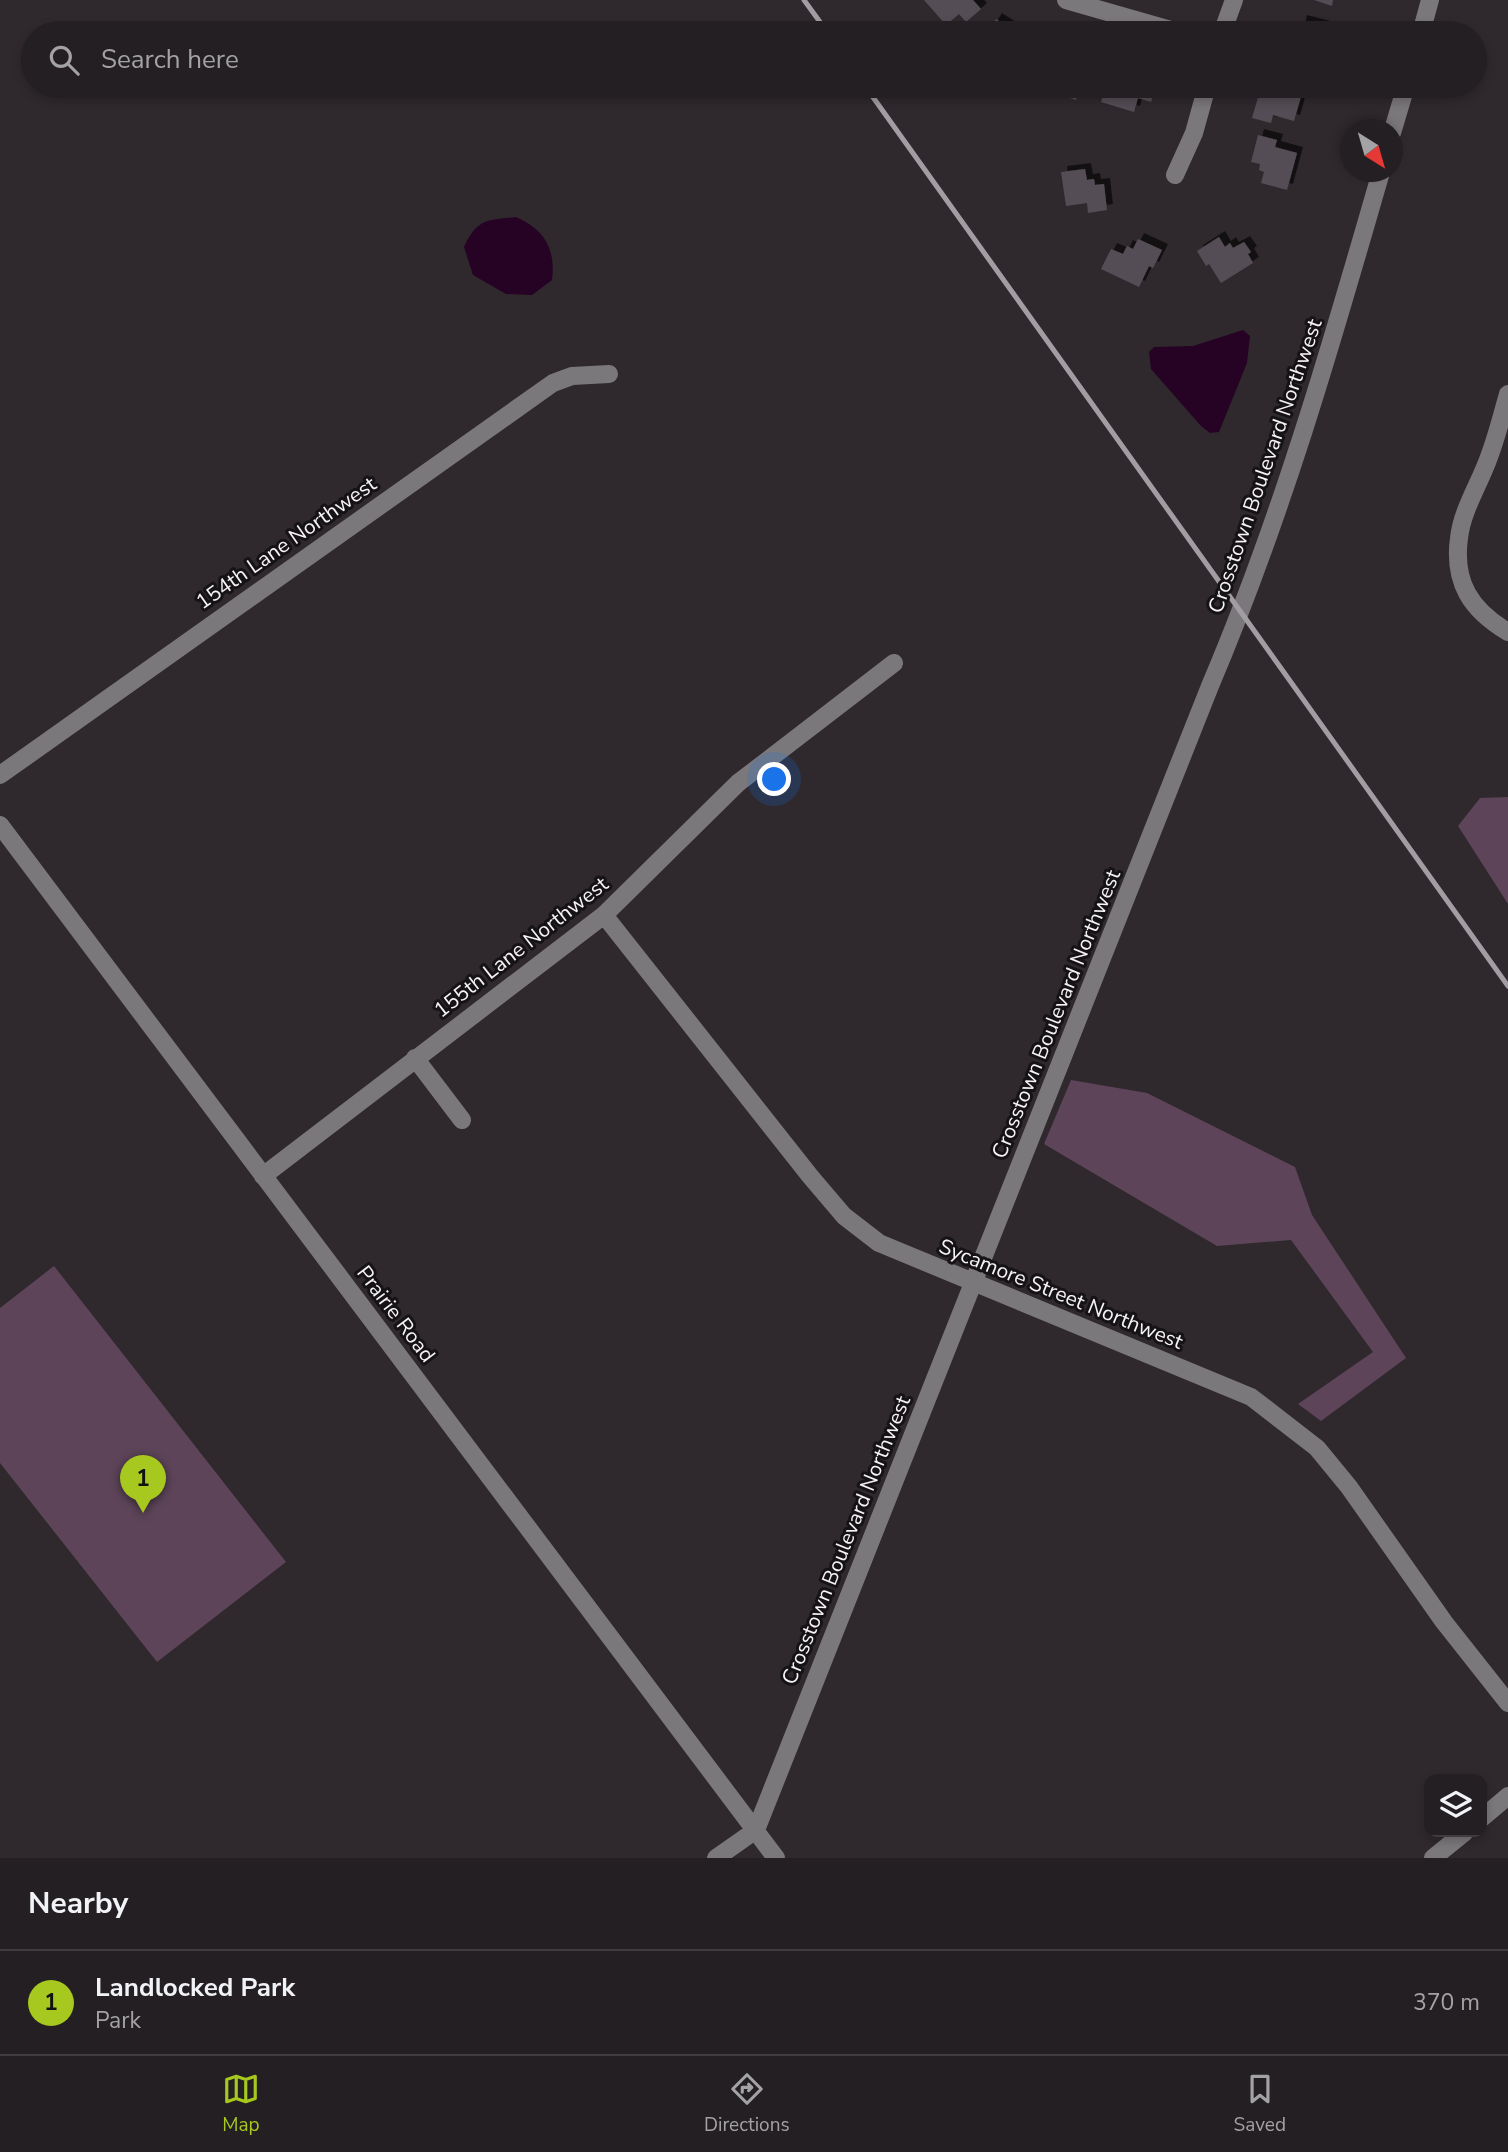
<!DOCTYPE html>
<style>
body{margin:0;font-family:"Nunito Sans",sans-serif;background:#2b272a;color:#f1f3f6}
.controls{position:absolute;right:21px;bottom:21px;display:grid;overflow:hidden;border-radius:14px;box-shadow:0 4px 10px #0003}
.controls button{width:63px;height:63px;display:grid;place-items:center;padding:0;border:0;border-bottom:2px solid #403d40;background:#231f22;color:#f1f3f6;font:35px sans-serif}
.compass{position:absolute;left:1340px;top:119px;width:63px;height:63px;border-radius:50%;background:#231f22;box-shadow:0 4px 10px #0003;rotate:143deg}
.you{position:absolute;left:775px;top:780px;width:24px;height:24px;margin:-18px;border:5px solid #fff;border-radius:50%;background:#1a73e8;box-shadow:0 0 0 10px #1a73e833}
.badge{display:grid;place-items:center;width:46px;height:46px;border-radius:50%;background:#a7c81e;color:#111;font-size:23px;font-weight:700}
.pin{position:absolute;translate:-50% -58px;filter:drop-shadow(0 2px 4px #0008)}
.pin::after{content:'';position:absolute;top:37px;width:24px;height:21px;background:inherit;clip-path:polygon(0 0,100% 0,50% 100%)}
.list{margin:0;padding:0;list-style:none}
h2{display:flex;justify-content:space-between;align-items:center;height:91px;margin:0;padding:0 28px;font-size:30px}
h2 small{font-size:23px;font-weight:400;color:#a3a2a5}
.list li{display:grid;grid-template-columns:46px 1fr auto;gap:21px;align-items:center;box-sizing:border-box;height:105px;padding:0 28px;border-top:2px solid #403d40}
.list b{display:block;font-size:26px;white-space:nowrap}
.list p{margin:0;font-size:23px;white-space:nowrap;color:#a3a2a5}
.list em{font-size:23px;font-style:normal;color:#a3a2a5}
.icon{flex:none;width:38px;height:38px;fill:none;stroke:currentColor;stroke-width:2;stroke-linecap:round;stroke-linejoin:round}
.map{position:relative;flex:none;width:1508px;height:1858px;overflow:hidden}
.search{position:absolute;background:#231f22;box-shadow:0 4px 10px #0003;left:21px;right:21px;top:21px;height:77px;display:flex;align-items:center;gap:18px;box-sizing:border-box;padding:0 24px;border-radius:38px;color:#a3a2a5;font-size:26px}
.sheet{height:196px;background:#231f22}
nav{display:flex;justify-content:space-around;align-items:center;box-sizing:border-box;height:98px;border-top:2px solid #403d40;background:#231f22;font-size:19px;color:#a3a2a5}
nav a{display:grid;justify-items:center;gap:4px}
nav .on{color:#a7c81e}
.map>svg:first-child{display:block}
.green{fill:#5d4459}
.water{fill:#260224}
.building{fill:#554e54;filter:url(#shadow)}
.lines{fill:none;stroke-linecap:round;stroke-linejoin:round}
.minor{stroke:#7b787b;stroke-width:18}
.rail{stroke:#a29da2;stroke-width:5}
.labels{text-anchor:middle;stroke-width:6;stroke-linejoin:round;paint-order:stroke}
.street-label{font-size:21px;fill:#f6f2f6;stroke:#151315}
</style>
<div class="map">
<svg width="1508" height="1858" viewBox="0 0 1508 1858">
<defs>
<filter id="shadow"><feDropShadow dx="6" dy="-6" stdDeviation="0" flood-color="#0009"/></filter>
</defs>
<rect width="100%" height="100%" fill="#2f292e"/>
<path class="green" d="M1508 797V904L1458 826 1480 798Z
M1071 1080 1147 1093 1295 1167 1312 1215 1406 1358 1321 1421 1298 1404 1373 1352 1291 1240 1217 1246 1044 1144Z
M54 1266 286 1562 157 1662 0 1463V1308Z"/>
<path class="water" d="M516 217C544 229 556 249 552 280L532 295 506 294 473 275 464 247C477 219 487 220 516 217Z
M1243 330 1250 336 1247 363 1219 432 1210 433 1201 426 1151 369 1149 352 1154 347 1193 346Z"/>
<path class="building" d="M924 0H973L981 9 966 22 959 14 946 25Z
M1314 0H1333L1332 6Z
M996 19 1018 33H987Z
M1301 21 1325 27 1324 33H1289L1290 29 1299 31Z
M1044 86H1080L1076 100 1043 89Z
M1106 86H1156L1151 102 1138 98 1134 112 1101 102Z
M1277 86H1304L1294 121 1273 115 1271 123 1252 118 1259 94 1269 97 1271 90 1275 91Z
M1258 135 1277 140 1275 147 1297 153 1287 190 1261 183 1264 172 1259 170 1260 164 1251 162Z
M1085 169 1087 180 1094 179 1095 185 1104 184 1107 210 1088 213 1087 203 1066 206 1061 172Z
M1219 237 1225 247 1230 243 1233 248 1244 242 1251 252 1248 254 1253 263 1221 283 1209 264 1206 266 1197 251Z
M1138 239 1162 250 1153 268 1149 266 1139 287 1101 269 1111 249 1123 254 1127 246 1133 249Z"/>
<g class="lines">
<path class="minor" d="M1066 0 1181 33
M1222 33 1234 0
M1421 33 1430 0
M1392 133 1406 86
M1175 175 1194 133 1207 86
M1508 394C1502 415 1497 436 1489 457 1480 483 1462 510 1459 538 1453 583 1471 610 1508 632
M0 775 553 383 572 376 609 374
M0 825 776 1858
M604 915 810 1176 844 1216 879 1243 1251 1397 1317 1448 1349 1487 1444 1622 1508 1703
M415 1058 462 1120
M263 1176 604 915 738 783 894 663
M1482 1818 1508 1796
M756 1830 1210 686C1281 519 1331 346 1381 172
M716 1858 756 1830
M1433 1858 1465 1832"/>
<path class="rail" d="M804 0 828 33
M865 86 1508 986"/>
</g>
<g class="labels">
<g class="street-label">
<text transform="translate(1265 466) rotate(-71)" y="7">Crosstown Boulevard Northwest</text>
<text transform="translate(286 543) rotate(-35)" y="7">154th Lane Northwest</text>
<text transform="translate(521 947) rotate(-38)" y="7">155th Lane Northwest</text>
<text transform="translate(1056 1014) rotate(-68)" y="7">Crosstown Boulevard Northwest</text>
<text transform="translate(1061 1294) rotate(22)" y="7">Sycamore Street Northwest</text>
<text transform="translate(396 1314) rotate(53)" y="7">Prairie Road</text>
<text transform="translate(846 1540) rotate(-68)" y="7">Crosstown Boulevard Northwest</text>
</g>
</g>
</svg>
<div class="controls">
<button><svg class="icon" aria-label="layers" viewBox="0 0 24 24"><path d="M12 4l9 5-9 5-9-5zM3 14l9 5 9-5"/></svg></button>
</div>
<svg class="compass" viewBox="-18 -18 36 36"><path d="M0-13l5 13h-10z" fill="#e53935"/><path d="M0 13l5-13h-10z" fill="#a3a2a5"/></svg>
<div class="you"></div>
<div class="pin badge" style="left:143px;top:1513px">1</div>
<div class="search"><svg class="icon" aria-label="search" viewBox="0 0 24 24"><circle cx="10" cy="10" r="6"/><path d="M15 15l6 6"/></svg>Search here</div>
</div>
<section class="sheet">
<h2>Nearby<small></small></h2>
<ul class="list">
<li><span class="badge">1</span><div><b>Landlocked Park</b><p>Park</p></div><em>370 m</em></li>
</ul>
</section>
<nav>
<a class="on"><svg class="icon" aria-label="map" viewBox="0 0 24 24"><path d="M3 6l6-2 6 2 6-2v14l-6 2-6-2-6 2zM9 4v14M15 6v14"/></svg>Map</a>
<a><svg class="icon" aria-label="directions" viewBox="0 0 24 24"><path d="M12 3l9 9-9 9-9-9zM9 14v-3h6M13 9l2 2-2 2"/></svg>Directions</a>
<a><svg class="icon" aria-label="saved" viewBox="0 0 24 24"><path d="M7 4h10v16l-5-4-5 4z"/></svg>Saved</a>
</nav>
